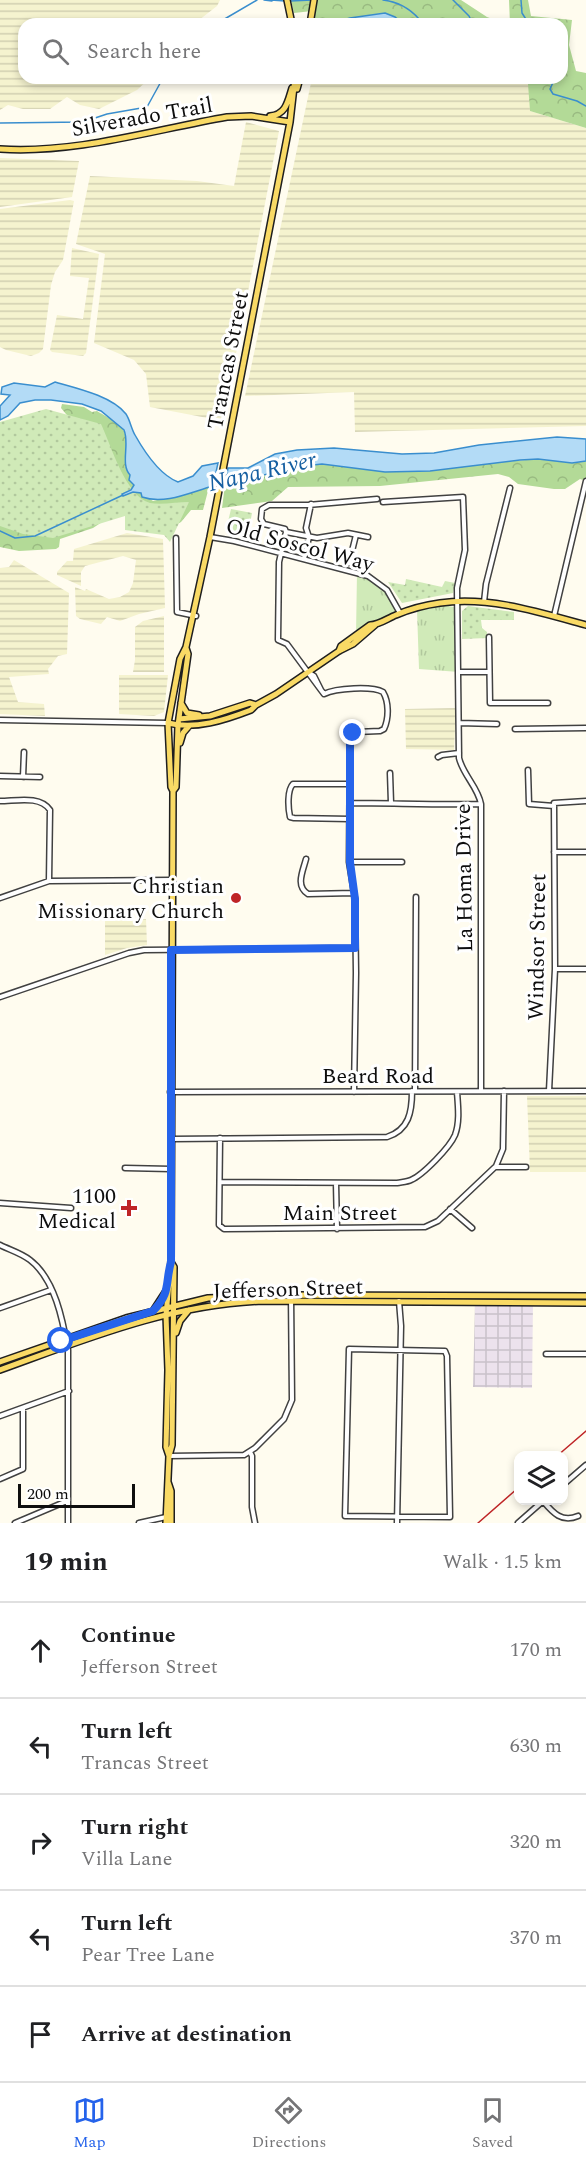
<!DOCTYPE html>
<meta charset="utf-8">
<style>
body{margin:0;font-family:Spectral,serif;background:#f6f6f6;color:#202124}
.controls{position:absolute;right:18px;bottom:18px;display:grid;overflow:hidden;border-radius:12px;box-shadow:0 3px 9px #0003}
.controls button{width:54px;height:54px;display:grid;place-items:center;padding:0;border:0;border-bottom:2px solid #e0e0e0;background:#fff;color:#202124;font:30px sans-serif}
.scale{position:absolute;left:18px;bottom:15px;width:117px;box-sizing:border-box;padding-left:6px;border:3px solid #0e0e0e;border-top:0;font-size:16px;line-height:21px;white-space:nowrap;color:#0e0e0e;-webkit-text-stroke:4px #fff;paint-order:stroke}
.stop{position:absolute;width:18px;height:18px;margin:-14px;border:4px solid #2563eb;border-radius:50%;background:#fff}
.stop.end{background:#2563eb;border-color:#fff;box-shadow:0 2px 6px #0008}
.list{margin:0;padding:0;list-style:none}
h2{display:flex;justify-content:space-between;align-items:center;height:78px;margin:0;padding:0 24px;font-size:26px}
h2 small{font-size:20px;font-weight:400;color:#757577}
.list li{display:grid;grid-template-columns:39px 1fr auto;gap:18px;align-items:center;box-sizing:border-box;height:96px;padding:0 24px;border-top:2px solid #e0e0e0}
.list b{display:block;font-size:22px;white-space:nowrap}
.list p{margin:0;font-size:20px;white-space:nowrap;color:#757577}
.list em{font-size:20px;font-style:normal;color:#757577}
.icon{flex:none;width:33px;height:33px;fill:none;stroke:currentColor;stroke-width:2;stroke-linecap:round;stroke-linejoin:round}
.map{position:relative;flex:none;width:586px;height:1523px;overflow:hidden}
.search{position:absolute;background:#fff;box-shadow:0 3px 9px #0003;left:18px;right:18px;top:18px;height:66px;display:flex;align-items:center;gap:15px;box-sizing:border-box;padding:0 21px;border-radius:18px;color:#757577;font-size:22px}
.sheet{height:558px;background:#fff}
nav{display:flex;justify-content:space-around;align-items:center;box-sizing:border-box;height:84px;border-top:2px solid #e0e0e0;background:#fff;font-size:16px;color:#757577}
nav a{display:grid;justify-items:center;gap:3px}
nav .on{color:#2563eb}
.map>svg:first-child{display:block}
.industrial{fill:url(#industrial-grid)}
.farmland{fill:url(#farmland-rules)}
.grass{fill:url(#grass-tufts)}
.forest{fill:url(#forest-crowns)}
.park{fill:url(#park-dots)}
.water{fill:#b3dbf6;stroke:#3a8ece;stroke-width:1.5}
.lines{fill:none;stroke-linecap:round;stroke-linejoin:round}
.stream{stroke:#3a8ece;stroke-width:1.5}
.minor-casing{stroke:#414141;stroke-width:7}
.major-casing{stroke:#1f1f1f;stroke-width:8}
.minor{stroke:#fff;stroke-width:4}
.major{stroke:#f9da65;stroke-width:5}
.rail{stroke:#bf2527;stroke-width:1.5}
.route{stroke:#2563eb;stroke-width:8}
.poi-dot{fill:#bf2527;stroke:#fff;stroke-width:2}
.labels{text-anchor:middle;stroke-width:6;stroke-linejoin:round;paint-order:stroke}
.street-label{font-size:22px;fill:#0e0e0e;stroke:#fff}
.poi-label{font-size:22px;fill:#0e0e0e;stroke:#fff;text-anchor:end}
.water-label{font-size:24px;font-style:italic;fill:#165fa1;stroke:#fff}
</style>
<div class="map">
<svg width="586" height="1523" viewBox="0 0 586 1523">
<defs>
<pattern id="industrial-grid" width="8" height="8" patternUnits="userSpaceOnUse" patternTransform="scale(1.5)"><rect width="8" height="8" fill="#ece2ed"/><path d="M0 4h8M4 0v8" fill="none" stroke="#c9c1ca"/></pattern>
<pattern id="farmland-rules" width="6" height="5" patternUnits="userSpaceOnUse" patternTransform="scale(1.5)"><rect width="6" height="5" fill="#f5f3cf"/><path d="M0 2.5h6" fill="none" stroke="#d1cfb1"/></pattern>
<pattern id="grass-tufts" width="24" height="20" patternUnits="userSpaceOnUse" patternTransform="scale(1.5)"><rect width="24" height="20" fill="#d0eab8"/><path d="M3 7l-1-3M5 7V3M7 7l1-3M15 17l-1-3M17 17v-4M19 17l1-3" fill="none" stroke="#b1c89d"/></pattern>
<pattern id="forest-crowns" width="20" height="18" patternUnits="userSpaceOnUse" patternTransform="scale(1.5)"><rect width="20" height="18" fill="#b3da97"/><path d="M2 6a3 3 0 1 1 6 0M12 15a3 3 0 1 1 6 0" fill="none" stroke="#99ba81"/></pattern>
<pattern id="park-dots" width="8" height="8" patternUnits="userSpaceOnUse" patternTransform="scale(1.5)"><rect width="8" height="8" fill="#d0eab8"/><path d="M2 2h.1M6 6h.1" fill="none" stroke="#b1c89d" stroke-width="1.8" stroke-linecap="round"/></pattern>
</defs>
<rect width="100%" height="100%" fill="#fffcef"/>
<path class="industrial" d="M475 1303H533L532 1388 473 1387Z"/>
<path class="farmland" d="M0 0H220L217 6 194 24H24V78H150L137 90 99 109 80 105 67 97 50 109H23L8 105 0 110Z
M312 78H487L529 84 530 111 586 128V426L355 432 354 392 245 396Z
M246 122 279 131 223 421 150 407 146 374 134 360 94 343 105 254 76 244 90 176 197 181 234 186Z
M0 158 79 161 72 197 0 207Z
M70 200 74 201 63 260 55 272 51 285 43 349 39 353 31 356 6 350 0 347V209Z
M72 248 99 254 86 353 83 356 52 352 50 350 57 315 83 319 89 278 70 276Z
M127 533 163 539 165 608 139 614 120 621 107 617 101 624 80 619 76 616 75 587 85 591 86 589 109 599 120 597 129 592 133 583 136 560 123 556 85 566 81 572V586L57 575V572L67 561H73L74 549Z
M14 560 69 593 67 654 58 656 48 669 49 674 9 677 18 702 44 704 45 716 0 714V568L9 567Z
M164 616V672H133L135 660V627L143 621Z
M119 675H168L164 712 154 716 119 714Z
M456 708 454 750 406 749 405 709Z
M146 919 147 945 127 948 105 955V920Z
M527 1096H586V1172H530Z"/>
<path class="grass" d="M357 572 387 590 399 611 380 619 356 635Z
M444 605 458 608 459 672 419 669 417 610Z"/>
<path class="forest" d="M291 0H461L487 17 506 24H403L395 17 385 13 350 18 329 24H310L312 11 294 13Z
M509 0H528L531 16 572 20 569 45 576 71 586 73V128L530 111 528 84 487 78H562V24H510Z
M62 404 84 407 92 412 97 411C105 416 116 421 122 428 133 442 117 462 131 475L129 480 134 485 131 490 133 492 141 493 153 501 209 487 203 510H191L181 522 171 528 146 510 61 408Z
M538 459 572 463 586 461V481L580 479 565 489H554L518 484 509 477 498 474 380 486 288 487 272 501 222 508 225 485 308 465 322 463 385 472 430 471 464 465Z
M105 520 93 528 60 539 59 547 56 549 19 551 0 547V522Z"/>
<path class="park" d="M46 409 101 424C111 445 126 497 150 503 162 505 177 502 189 502L170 542 164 535 125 530V516L53 538 23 534 0 526V422Z
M231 509 252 513 248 534 226 530Z
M406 579 442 587 445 581 455 583 453 593 402 603 388 582 405 585Z
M468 606 514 612V620H481L482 628 487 632V638L462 639V611Z"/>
<path class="water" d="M385 13 395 17 403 24H329L350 18Z
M55 382C76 388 112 396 126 414 130 420 131 428 135 435 144 451 160 475 178 482L193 476 202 466 218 463 213 486C191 492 165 505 142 497L141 493 133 492 123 496 122 494 131 490 134 485 129 480 130 475C120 464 130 444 124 430L101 411 82 404 51 400H35L20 403 8 416 0 420V406L10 395 1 394 2 387 14 383 45 387Z
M557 437 586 439V461L572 463 538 459 520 460 430 471 385 472 322 464 295 467 225 485 228 468H248L275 454 297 450 334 448 402 454 434 453 479 445Z"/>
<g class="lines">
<path class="stream" d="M264 0 272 1
M271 0 285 1
M383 0C399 2 413 10 423 24
M453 0 469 16 473 24
M521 0 522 13 529 24
M290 1 312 0
M216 24 257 0
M555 78 550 89 553 94 577 101 586 106
M0 123 83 122 107 114 147 107 163 78
M0 531 15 538 35 536 123 495"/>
<g class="minor-casing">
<path id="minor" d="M383 502 463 497 465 550 457 588 459 758C463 775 478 787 481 804V1091
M286 532 279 562 278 640 287 644 321 690 314 676 308 672
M210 537 234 541 368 576 387 590 400 613
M368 537 348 533 317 538 286 532 285 529 264 524 261 519 262 509 269 505H308L377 499
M176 538 177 612 196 616
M304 559 309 537 306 528 311 504
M349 563 356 535
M484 602 486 584 510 488
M554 616 586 481
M489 637 490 703H548
M459 672H489
M321 690 324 694C336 688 372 686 383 692 389 702 389 718 384 729L380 731 356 732 350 739 349 862 355 899 356 973 354 1092
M0 720 168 723
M459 723 497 724
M515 729 586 728
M438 757 442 755 459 753
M528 770 529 804 554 806
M390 773 391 803
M0 776 40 777
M23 777 24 752
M350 784H293C287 790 288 808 290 817L294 818 350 819
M0 801C16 801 40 795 50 810L49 881
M350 803C394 803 437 805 481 804
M554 852H586
M306 859C303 871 295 886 308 894L354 893
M349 862H402
M0 898 49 881 172 880
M555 969H586
M0 997 129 953 144 950 355 948
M415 1091 416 897
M549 1091 555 969 554 803 586 801
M170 1092 586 1091
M220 1138 219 1225 224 1229 425 1227 438 1221 495 1167H526
M171 1139 387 1137C409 1130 412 1112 412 1091
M496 1166 503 1149 504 1091
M125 1168 171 1169
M221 1182 397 1183C402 1182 407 1182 411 1180 423 1175 450 1147 455 1135 460 1122 458 1106 457 1092
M336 1183 337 1229
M0 1203 71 1208
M450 1209 472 1228
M0 1245C10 1250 21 1253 30 1260 55 1279 63 1321 68 1350V1523
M0 1308 51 1290
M349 1349 445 1351 447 1356 450 1517 345 1516Z
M546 1354H586
M0 1416 69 1391
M250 1452 252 1456V1507L255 1523
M169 1456 244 1455 255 1448 284 1419 292 1400 291 1295
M0 1479 23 1469V1409
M564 1484 586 1465
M543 1501C553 1513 562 1523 578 1516
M15 1523 67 1501
M139 1523 166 1517
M397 1523 401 1326 399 1301
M518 1523 543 1501"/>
</g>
<g class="major-casing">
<path id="major" d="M287 0 292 24
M310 24 314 0
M297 89 300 78
M270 116C286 115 288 101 292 88
M0 149C76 154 152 130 227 117L251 116 290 122
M339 651 341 646 370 625C379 625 388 618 396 615 410 609 425 605 440 603 489 596 539 612 586 625
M181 703 187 713 199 715
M179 719 210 716 250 703 256 705
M168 723C195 730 225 720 251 710L256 705 276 694 339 651 353 644 375 625
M180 743 183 733 189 726
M173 791 176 787 178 725 188 654 186 648
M153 1311 166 1291
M176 1333 180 1321 189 1310
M0 1362 126 1318 208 1298 291 1295 586 1296
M0 1370C86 1339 171 1304 263 1301L586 1303
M169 1456 172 1445 174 1267 171 1262
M168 1482 171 1491V1523
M166 1523 169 1456 166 1447 168 1370 166 1315 171 1262 173 791 171 787 168 723 180 659 186 647 210 537 290 122 295 78"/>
</g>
<use href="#minor" class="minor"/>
<use href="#major" class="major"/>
<path class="rail" d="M557 1456 586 1431
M478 1523 518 1488"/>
</g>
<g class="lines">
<path class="route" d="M61 1341 153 1311C171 1293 165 1283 171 1262V950L355 948V899L350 862V739L353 733"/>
</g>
<g class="poi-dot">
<circle cx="236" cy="898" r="6"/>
<path d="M126 1199h6v6h6v6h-6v6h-6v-6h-6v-6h6z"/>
</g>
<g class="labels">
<g class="street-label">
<text transform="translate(142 116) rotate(-10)" y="8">Silverado Trail</text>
<text transform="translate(227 360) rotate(-79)" y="8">Trancas Street</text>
<text transform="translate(300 544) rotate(15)" y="8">Old Soscol Way</text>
<text transform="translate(463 878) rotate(-91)" y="8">La Homa Drive</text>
<text transform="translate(536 947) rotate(-89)" y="8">Windsor Street</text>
<text x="378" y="1083">Beard Road</text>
<text x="340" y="1220">Main Street</text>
<text transform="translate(288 1288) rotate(-2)" y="8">Jefferson Street</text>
</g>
<g class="poi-label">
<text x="224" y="893">Christian<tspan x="224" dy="25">Missionary Church</tspan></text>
<text x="116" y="1203">1100<tspan x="116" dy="25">Medical</tspan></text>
</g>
<g class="water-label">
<text transform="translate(262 471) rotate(-13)" y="8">Napa River</text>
</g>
</g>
</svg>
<div class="controls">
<button><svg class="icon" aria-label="layers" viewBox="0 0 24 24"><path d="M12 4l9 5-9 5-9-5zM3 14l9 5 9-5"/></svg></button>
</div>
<div class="scale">200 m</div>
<div class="stop" style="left:61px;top:1341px"></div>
<div class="stop end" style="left:353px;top:733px"></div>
<div class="search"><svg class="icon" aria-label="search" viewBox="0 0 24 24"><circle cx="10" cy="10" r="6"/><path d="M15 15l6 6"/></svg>Search here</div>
</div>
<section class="sheet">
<h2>19 min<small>Walk · 1.5 km</small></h2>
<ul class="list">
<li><svg class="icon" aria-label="ahead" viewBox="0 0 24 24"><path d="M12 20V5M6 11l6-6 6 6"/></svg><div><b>Continue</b><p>Jefferson Street</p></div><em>170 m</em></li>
<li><svg class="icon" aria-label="left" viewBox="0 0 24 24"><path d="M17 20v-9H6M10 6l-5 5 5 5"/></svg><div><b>Turn left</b><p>Trancas Street</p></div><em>630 m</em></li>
<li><svg class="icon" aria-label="right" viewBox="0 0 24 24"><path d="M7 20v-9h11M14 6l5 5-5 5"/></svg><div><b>Turn right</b><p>Villa Lane</p></div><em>320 m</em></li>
<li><svg class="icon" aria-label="left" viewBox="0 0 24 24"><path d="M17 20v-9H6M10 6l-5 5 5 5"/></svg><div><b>Turn left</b><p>Pear Tree Lane</p></div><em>370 m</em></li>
<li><svg class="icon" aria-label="arrive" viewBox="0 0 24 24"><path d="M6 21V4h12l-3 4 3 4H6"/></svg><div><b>Arrive at destination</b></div></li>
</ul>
</section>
<nav>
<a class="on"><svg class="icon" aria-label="map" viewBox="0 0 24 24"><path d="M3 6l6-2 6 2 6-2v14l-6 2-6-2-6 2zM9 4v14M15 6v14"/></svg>Map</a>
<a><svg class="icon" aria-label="directions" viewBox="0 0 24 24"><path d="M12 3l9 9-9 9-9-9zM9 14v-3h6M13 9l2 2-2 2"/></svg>Directions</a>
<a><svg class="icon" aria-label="saved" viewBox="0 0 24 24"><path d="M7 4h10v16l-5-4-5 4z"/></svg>Saved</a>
</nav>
